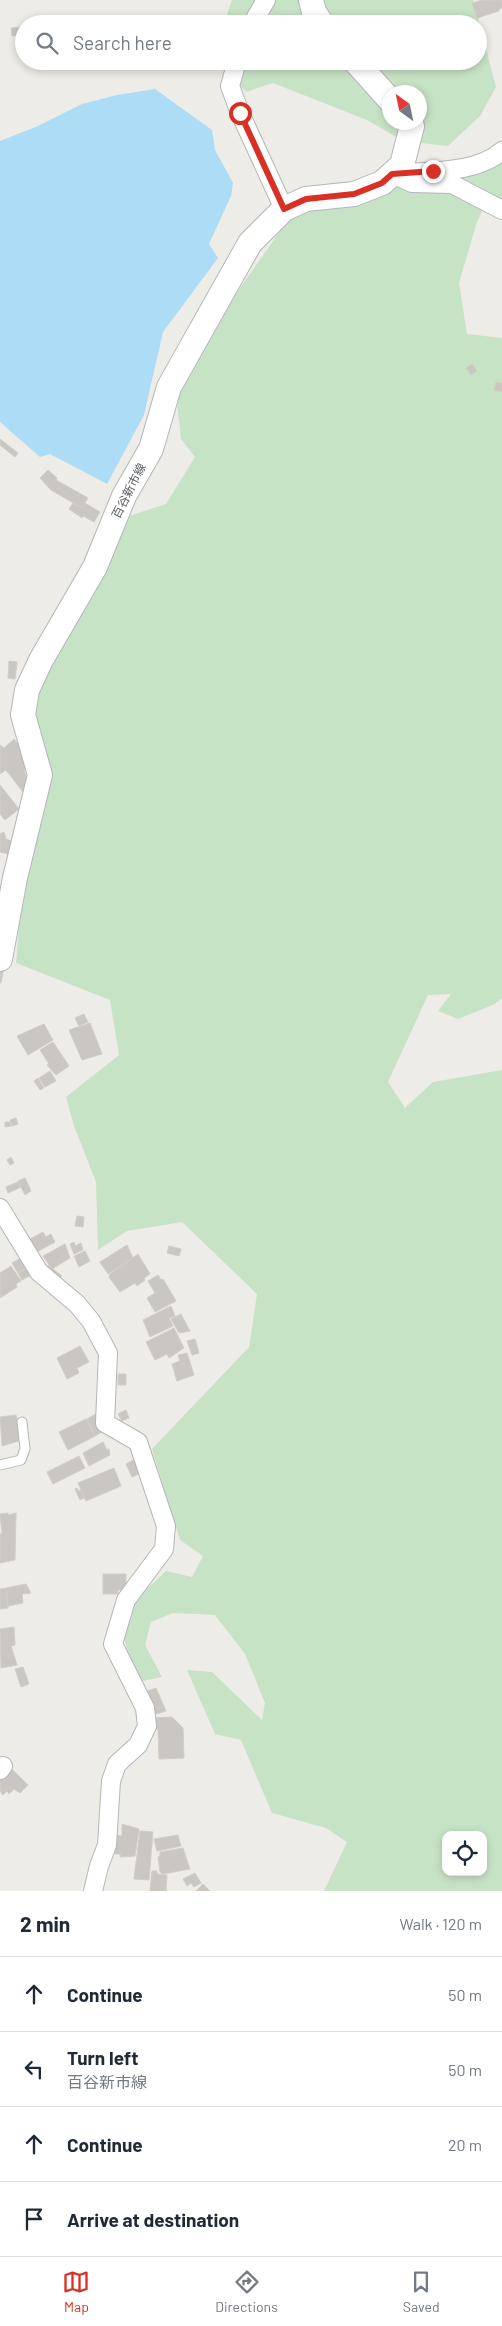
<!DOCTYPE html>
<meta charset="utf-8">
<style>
body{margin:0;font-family:Barlow,"Noto Sans JP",sans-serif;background:#f2f2f3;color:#1f2937}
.controls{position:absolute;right:15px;bottom:15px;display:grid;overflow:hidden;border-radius:10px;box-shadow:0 2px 8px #0003}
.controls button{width:45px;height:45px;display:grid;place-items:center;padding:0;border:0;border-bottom:1px solid #e0e1e3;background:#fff;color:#1f2937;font:25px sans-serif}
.compass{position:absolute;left:382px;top:85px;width:45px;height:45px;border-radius:50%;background:#fff;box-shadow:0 2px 8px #0003;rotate:327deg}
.stop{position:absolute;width:15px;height:15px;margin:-11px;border:4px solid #d93025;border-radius:50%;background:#fff}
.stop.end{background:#d93025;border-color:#fff;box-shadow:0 1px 5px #0008}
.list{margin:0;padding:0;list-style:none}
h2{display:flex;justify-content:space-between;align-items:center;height:65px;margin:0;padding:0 20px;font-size:21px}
h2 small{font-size:16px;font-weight:400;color:#747a83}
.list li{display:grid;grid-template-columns:32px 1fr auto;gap:15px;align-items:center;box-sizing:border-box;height:75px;padding:0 20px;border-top:1px solid #e0e1e3}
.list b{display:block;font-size:19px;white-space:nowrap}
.list p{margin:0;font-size:16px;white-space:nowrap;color:#747a83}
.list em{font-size:16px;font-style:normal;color:#747a83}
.icon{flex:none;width:28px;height:28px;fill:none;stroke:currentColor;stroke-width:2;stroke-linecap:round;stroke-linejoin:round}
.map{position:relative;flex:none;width:502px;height:1891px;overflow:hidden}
.search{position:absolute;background:#fff;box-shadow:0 2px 8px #0003;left:15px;right:15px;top:15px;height:55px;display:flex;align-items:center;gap:12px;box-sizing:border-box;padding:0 18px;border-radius:28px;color:#747a83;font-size:19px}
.sheet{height:365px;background:#fff}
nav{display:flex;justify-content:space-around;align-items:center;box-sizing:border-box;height:70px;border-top:1px solid #e0e1e3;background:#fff;font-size:14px;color:#747a83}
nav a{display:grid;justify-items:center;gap:2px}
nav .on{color:#d93025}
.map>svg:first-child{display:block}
.green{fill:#c7e3c5;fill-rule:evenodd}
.water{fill:#addcf6}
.building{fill:#cac7c2;stroke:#d2cdc5}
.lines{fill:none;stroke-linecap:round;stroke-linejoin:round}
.service-casing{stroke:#b3b6b9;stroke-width:11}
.minor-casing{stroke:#b3b6b9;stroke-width:20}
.secondary-casing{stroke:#b2b5b9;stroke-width:26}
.service{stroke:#fff;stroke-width:9}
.minor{stroke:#fff;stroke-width:18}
.secondary{stroke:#fff;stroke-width:24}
.route{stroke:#d93025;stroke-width:6}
.labels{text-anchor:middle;stroke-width:4;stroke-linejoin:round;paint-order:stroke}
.street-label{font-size:12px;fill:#5d6164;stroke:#fff}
</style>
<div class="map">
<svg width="502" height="1891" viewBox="0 0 502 1891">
<rect width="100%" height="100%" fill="#eeece6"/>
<path class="green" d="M232 0H473L496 87 480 116 448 146 403 141 367 120 273 83 246 92 224 67 227 61H478V24H231L226 17ZM390 92H420V122H390Z
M502 162V207L452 181 459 172Z
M399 186 444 188 485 205 477 222 459 283 467 334 502 338V998L495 1004 458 1019 438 1011 451 994 428 995 388 1082 405 1108 433 1082 502 1070V1891H324L347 1842 326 1828 272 1813 241 1740 215 1734 187 1670 212 1672 262 1720 265 1703 245 1654 215 1615 173 1613 151 1622 145 1645 162 1677 138 1682 122 1633 134 1601 166 1571 192 1577 203 1556 180 1540 152 1449 249 1347 257 1294 182 1222 127 1231 98 1250 96 1182 74 1126 66 1097 119 1055 110 1000 16 963 35 720 40 682 129 516 166 504 195 457 181 439 175 385 188 362 285 224 308 205 361 198ZM446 1835H483V1872H446Z"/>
<path class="water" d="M155 89 212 130 215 150 233 183 231 196 209 244 218 258 163 332 144 415 107 484 50 454 40 457 0 422V141L38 126 82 104 117 95Z"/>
<path class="building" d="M482 0H502V8L499 9V11L477 18 472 3Z
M21 27 22 35 12 36 11 28Z
M472 364 477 371 471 375 466 368Z
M496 382 502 383V392L494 390Z
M0 439 18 453 15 457 0 445Z
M48 470 57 478 56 480 88 498 82 508 51 490 40 478Z
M73 503 82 508 85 503 100 512 94 522 83 516 82 518 69 509Z
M9 661 17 662 15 679 8 678Z
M14 739 17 743 19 741 30 765 24 770 29 787 23 792 6 770 0 774V745L4 748Z
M0 785 19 809 5 820 0 814Z
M4 832 6 839 16 843 12 855 0 852V834Z
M6 956 1 983H0V957Z
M84 1014 88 1022 79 1026 75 1018Z
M90 1023 102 1054 82 1060 69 1030Z
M44 1024 53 1040 28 1055 17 1036Z
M53 1042 69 1066 56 1075 47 1065 49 1064 40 1050Z
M50 1071 56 1081 45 1087 39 1078Z
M38 1078 44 1088 40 1090 34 1081Z
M16 1118 18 1124 12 1126 10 1120Z
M5 1122H10L11 1126 5 1127Z
M11 1157 14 1163 10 1165 7 1160Z
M25 1178 31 1191 25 1195 18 1181Z
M18 1182 21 1187 8 1193 6 1187Z
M77 1216 84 1217 83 1227 75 1226Z
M43 1232 46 1237 51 1234 55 1242 35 1253 28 1240Z
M74 1242 75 1246 81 1243 83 1250 74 1254 70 1244Z
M65 1244 70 1258 52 1269 43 1256Z
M127 1245 133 1258 108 1274 100 1262Z
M169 1246 181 1249 179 1256 167 1253Z
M85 1251 90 1261 79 1267 74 1256Z
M138 1254 150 1274 144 1278 145 1280 137 1286 135 1283 120 1292 109 1277 110 1274Z
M21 1258 26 1268 18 1273 12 1263Z
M48 1265 62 1276 59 1279 45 1269Z
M11 1266 21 1281 16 1284 17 1287 0 1298V1273Z
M27 1268 31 1275 22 1280 18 1273Z
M158 1275 161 1280 163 1279 176 1301 155 1312 147 1298 155 1293 148 1281Z
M171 1306 175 1316 169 1318 173 1326 150 1337 143 1320Z
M181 1314 190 1331 179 1333 171 1319Z
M174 1328 184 1348 169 1358 167 1354 155 1360 146 1342Z
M195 1339 199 1353 192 1355 187 1341Z
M80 1346 89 1362 77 1368 79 1373 67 1379 57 1358Z
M187 1353 194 1375 177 1381 172 1364 180 1361 178 1355Z
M118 1374H126V1385H118Z
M126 1410 129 1418 122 1421 118 1414Z
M96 1414 105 1430 95 1436 87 1419Z
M16 1415 22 1440 2 1446 0 1417Z
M86 1419 95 1436 68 1450 59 1432Z
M103 1442 107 1450 109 1449 110 1455 89 1466 83 1453Z
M79 1456 85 1468 53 1484 47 1472Z
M137 1458 143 1472 132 1477 126 1464Z
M114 1468 121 1486 86 1501 78 1483Z
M77 1488 78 1491 81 1490 84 1498 80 1500 75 1489Z
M8 1513V1515L16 1513 15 1560 0 1563V1534H2L0 1514Z
M103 1574H126V1590H118V1594H103Z
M26 1584 31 1593 22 1594 23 1603 8 1606 6 1588Z
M6 1588 8 1608 0 1609V1589Z
M14 1627 15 1645 11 1646 17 1665 1 1668 0 1629Z
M23 1667 29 1684 21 1687 15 1669Z
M156 1688 166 1711 153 1715 145 1692Z
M172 1717 183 1728 184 1758 159 1759 158 1729H154V1718Z
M10 1767 28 1785 20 1793 14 1789 9 1794 7 1791 3 1795 0 1791V1777Z
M122 1824 139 1829 135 1856 120 1857 121 1854H115L117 1835 122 1836Z
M140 1831 153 1832 149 1880 134 1879Z
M178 1835 181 1846 157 1851 154 1839Z
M183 1848 190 1869 163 1874 160 1872 158 1857 160 1856V1852Z
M152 1871H157V1874L167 1875 166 1891H150Z
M195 1873 201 1883 194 1887 191 1883 187 1886 183 1879Z
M203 1884 210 1891H196Z"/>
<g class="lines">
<g class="service-casing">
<path id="service" d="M0 1465 21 1460 25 1449 22 1422"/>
</g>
<g class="minor-casing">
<path id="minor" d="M252 24 266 0
M237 61 230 86 240 113 284 209
M407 173C437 171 478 172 502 151
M392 174 412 183 452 184 502 210
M0 1208 39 1272 77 1304 91 1321 108 1353 105 1423 138 1442 166 1526 164 1549 126 1600 113 1644 145 1708 147 1726 138 1745 117 1764 111 1781 107 1845 99 1866 93 1891
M0 1770 3 1766"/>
</g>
<g class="secondary-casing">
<path id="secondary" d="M311 0 314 12 322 24
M355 61 390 100
M0 959 15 878 40 775 23 715 27 690 41 660 95 567 124 496 151 449 169 387 250 243 284 209 306 199 354 194 382 183 402 165 412 126 409 122"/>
</g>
<use href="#service" class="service"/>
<use href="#minor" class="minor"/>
<use href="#secondary" class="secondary"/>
</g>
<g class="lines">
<path class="route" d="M240 113 284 209 306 199 354 194 382 183 392 174 433 171"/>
</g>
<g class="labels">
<g class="street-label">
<text transform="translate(129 491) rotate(-63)" y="4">百谷新市線</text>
</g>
</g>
</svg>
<div class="controls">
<button><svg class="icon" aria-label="locate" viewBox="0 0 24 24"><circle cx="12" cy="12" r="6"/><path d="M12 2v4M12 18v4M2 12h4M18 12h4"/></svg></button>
</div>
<svg class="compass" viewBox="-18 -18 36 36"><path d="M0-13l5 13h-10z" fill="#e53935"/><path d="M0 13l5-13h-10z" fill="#747a83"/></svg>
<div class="stop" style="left:240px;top:113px"></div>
<div class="stop end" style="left:433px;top:171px"></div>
<div class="search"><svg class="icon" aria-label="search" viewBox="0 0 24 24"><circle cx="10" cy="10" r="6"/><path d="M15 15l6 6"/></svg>Search here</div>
</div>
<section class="sheet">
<h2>2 min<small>Walk · 120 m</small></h2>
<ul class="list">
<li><svg class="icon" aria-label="ahead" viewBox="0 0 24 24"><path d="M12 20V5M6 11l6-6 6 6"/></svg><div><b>Continue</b></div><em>50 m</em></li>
<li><svg class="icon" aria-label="left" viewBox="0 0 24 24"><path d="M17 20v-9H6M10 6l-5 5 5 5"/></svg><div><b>Turn left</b><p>百谷新市線</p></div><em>50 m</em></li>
<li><svg class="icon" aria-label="ahead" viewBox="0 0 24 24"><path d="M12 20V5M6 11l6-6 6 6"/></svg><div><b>Continue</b></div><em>20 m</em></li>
<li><svg class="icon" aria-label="arrive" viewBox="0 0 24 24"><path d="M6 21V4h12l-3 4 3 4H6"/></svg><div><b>Arrive at destination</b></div></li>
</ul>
</section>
<nav>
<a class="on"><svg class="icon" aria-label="map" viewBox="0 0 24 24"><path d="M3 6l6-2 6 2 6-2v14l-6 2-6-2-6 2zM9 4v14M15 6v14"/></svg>Map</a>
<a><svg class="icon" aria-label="directions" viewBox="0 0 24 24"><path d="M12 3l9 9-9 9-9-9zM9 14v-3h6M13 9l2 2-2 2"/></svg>Directions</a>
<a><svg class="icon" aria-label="saved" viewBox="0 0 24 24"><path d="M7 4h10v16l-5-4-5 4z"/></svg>Saved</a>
</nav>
